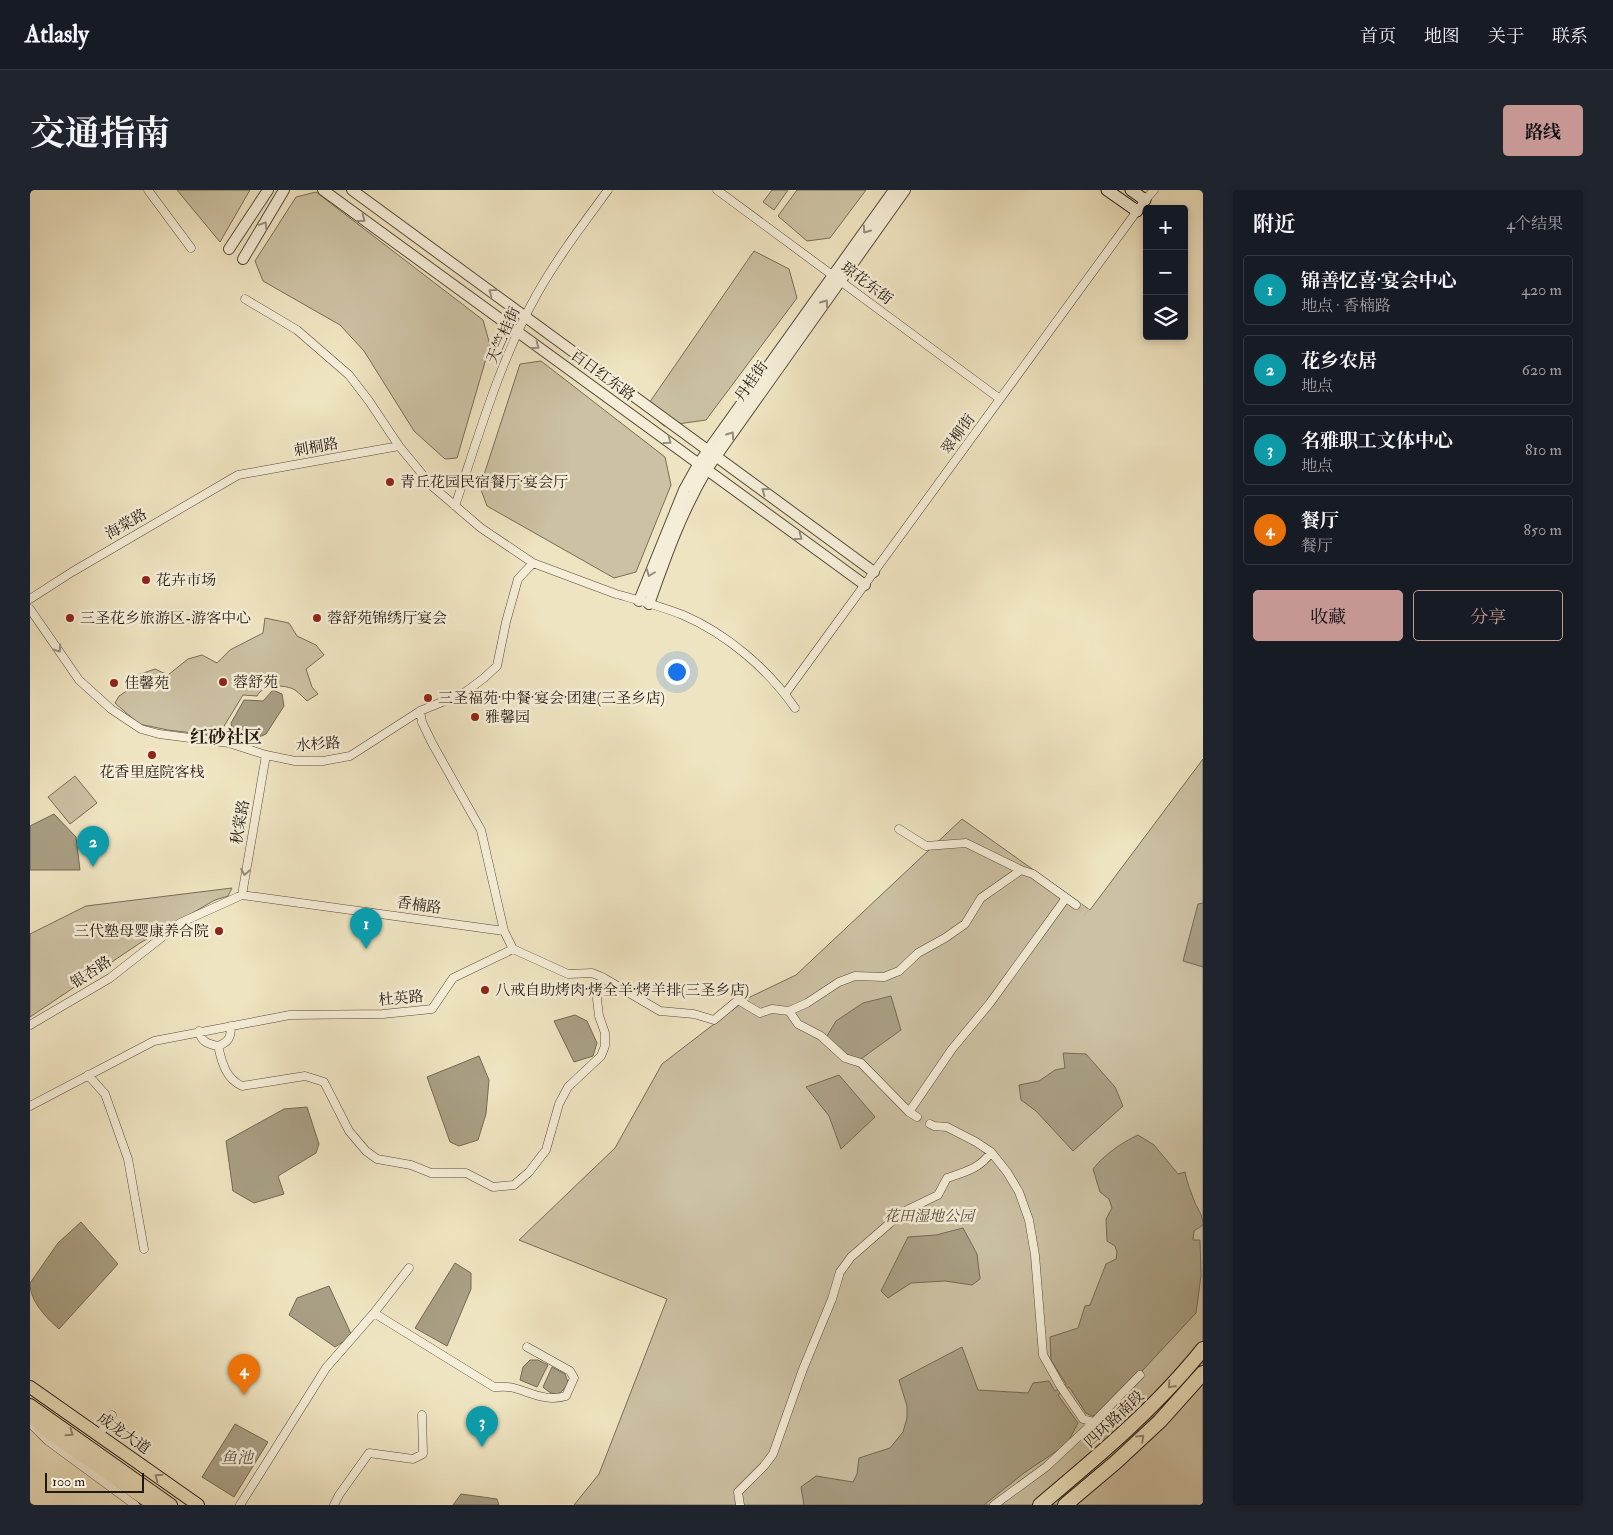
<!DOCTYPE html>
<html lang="zh">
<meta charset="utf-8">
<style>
body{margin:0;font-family:"IM FELL Double Pica","Noto Serif SC",serif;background:#20242c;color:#f1f3f6}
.controls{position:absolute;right:15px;top:15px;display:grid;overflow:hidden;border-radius:5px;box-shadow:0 2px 8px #0003}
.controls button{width:45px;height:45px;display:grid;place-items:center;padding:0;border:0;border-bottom:1px solid #363941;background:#171b24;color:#f1f3f6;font:25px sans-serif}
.scale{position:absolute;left:15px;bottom:12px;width:99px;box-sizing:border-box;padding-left:5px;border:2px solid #22190f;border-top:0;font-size:14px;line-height:18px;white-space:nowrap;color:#22190f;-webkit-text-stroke:4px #f5edd7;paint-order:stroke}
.you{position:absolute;left:646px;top:481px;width:18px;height:18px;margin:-12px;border:4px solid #fff;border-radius:50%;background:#1a73e8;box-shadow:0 0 0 8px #1a73e833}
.badge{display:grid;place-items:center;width:32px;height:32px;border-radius:50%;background:#c59692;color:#fff;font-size:16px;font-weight:700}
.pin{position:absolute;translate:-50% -41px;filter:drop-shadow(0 1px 2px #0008)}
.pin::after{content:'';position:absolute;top:26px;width:18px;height:15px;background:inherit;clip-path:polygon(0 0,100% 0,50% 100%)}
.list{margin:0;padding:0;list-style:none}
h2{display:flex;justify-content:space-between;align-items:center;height:65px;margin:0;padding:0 20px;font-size:21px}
h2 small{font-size:16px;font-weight:400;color:#9ea1a6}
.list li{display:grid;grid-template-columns:32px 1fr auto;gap:15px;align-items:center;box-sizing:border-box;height:70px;margin:0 10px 10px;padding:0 10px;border:1px solid #363941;border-radius:5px}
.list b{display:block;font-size:19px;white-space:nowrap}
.list p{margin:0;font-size:16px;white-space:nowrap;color:#9ea1a6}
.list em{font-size:16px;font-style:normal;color:#9ea1a6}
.actions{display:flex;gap:10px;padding:15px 20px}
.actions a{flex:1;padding:11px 0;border:1px solid #c59692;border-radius:5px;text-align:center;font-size:18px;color:#c59692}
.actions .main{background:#c59692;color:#111}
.icon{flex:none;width:28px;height:28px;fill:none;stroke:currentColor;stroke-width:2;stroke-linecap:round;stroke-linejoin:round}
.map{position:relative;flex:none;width:1173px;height:1315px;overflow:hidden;border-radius:5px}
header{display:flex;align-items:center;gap:30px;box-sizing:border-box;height:70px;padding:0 25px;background:#171b24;border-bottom:1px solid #363941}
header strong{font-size:24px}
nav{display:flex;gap:28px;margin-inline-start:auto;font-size:18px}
.intro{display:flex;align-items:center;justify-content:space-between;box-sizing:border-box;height:120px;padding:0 30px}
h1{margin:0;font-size:35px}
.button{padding:12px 22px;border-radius:5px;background:#c59692;color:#111;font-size:18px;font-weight:700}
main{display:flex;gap:30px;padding:0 30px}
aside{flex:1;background:#171b24;border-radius:5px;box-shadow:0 2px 8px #0003}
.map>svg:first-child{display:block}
.green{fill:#ccc1a3;stroke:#776d59}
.water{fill:#a99f84;stroke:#736955}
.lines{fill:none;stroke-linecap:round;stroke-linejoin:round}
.minor-tunnel{stroke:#c6bb9d;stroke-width:8;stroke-dasharray:8 4;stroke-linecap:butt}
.minor-casing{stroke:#554c3c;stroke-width:9}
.tertiary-casing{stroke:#554c3c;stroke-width:12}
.secondary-casing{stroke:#22190f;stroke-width:13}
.trunk-casing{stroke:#22190f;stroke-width:14}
.motorway-casing{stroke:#22190f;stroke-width:16}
.minor{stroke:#f5edd7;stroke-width:8}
.tertiary{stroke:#f5edd7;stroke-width:10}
.secondary{stroke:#f5edd7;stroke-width:11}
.trunk{stroke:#efe4c1;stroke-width:12}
.motorway{stroke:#efe4c1;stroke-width:14}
.oneway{stroke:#968e7d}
.oneway2{stroke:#938971}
.poi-dot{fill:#8f2418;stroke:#f5edd7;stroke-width:2}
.labels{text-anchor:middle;stroke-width:5;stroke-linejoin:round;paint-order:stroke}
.street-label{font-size:15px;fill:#22190f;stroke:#f5edd7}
.poi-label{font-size:15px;fill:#22190f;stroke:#f5edd7;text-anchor:start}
.park-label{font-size:15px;font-style:italic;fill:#554b3b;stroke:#f5edd7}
.water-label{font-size:16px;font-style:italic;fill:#584f3e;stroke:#f5edd7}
.quarter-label{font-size:18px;font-weight:bold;fill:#22190f;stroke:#f5edd7}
</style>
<header>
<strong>Atlasly</strong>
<nav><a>首页</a><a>地图</a><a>关于</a><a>联系</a></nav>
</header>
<div class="intro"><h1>交通指南</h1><a class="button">路线</a></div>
<main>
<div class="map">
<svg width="1173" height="1315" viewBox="0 0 1173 1315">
<rect width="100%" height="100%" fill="#efe4c1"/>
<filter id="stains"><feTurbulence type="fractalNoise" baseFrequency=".004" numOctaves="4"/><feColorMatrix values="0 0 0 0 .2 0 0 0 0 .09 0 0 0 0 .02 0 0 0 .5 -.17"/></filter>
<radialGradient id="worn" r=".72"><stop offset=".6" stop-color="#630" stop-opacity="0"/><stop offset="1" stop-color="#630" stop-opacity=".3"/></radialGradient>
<path class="green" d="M147 0H220L190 52Z
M742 0H758L744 20 733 12Z
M767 0H836L800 48 777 51 748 26Z
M286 2 453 130 460 155 427 268 415 269 384 241 334 161 310 135 233 91 225 71 266 7Z
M724 61 759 79 767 108 676 230 634 236 615 219Z
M511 171 635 267 641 295 606 382 584 388 457 316 450 297 490 174Z
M235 428 259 433 267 446 286 455 294 465 276 479 282 497 288 504 277 511C273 507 269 503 265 500 255 494 233 494 227 506L213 505 188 546 138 540 109 534 85 513 89 506 110 492 105 486 125 479 138 485 158 469 172 465 187 473 200 460 233 443Z
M1173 569V1315H544L569 1284 637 1109 489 1050 585 958 632 874 718 808 766 785 932 629 1060 720Z
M45 586 67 613 40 634 18 607Z
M202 698 198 706 185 710 110 753 0 827V744L56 716Z"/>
<path class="water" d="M243 500 252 504 254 516 236 544 224 549 203 543 201 533 214 510 233 511Z
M24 624 46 647 50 680H0V636Z
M1173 713V777L1153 771 1168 714Z
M861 806 871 840 828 871 817 866 797 846 806 831 833 813Z
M545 825 557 831 567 853 563 866 544 872 524 831Z
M1033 863 1056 864 1085 897 1093 916 1043 961 1006 921 991 910 989 895 1009 891 1025 880 1035 878Z
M449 866 459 890 456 924 448 950 429 956 420 952 397 887Z
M809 885 845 927 811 959 799 926 776 897Z
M277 917 289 954 286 963 248 986 254 1004 224 1013 203 1001 196 951 254 919Z
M1108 945 1124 955 1148 984 1155 982C1157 993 1161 1002 1165 1013 1169 1021 1173 1026 1173 1035L1164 1041 1163 1050H1170L1171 1086 1166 1123 1071 1225 1062 1226 1056 1223 1039 1197 1028 1205 1048 1233 1037 1254 994 1283 954 1315H774L771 1297 786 1286 823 1292 827 1284 829 1268 860 1258 873 1242 877 1228V1216L869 1190 932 1157 948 1200 998 1203 1003 1193 1019 1191 1025 1201 1036 1194 1021 1170 1020 1147 1048 1138 1055 1116 1060 1115 1076 1074 1086 1069 1087 1062 1085 1056 1077 1051 1076 1029 1082 1018 1079 1009 1070 1002 1063 979C1076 963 1090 954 1108 945Z
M51 1032 88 1074 29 1139C16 1127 0 1112 0 1093L28 1053Z
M933 1038 947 1064 950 1089 942 1095 915 1091 881 1093 858 1108 851 1101 878 1047 906 1045Z
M425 1073 441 1083V1099L417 1156 385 1138Z
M299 1096 322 1146 305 1157 259 1125 267 1108Z
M500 1170H508L518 1175 507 1197 490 1190 493 1177Z
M522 1177 535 1184 538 1192C531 1206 525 1208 513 1197Z
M205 1234 238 1252 204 1307 172 1287Z
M431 1304 467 1309 469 1315H423Z"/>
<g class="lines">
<path class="minor-tunnel" d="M1046 715 1057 723
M887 927 900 934"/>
<g class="minor-casing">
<path id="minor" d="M118 0 161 58
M687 0 970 209
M215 109 267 140 319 185 339 211 369 256 402 296 451 338 503 373 586 404
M425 316C449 245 470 170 507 104 528 67 553 34 578 0
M590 405C611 411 633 417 653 425 697 444 738 479 765 518
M0 409 42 382 208 285 369 256
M0 419 49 490 81 519 111 539 129 544 199 553 236 565 265 571H293L320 566 390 521 434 503 454 488 467 476 476 432 488 389 503 373
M755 504 1115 10 1124 0
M869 639 896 656 936 653 991 680
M212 705 236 565
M483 759 538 784 562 783 572 787 630 821 664 824 684 830 708 810 730 823 742 819 759 821 777 813 809 792 825 786 854 787 869 781 888 763 915 748 935 734 951 708 991 680 1003 684 1046 715
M759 821 768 834 791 846 815 868 831 873 879 922
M0 835 80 788 150 733 212 705 474 741
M169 841C171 852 178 854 188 856 199 852 201 847 201 836
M188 856C192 872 195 888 212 896L275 886 294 892 319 941 336 961 347 969 381 975 401 983H436L463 997 484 995 499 982 516 960 529 914 538 897 571 866 575 856V843L569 826 567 809 572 787
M58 885 75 904 98 969 114 1059
M0 916 124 851 260 825 353 824 402 819 423 788 483 759 474 741 451 640 402 553 392 532 390 521
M887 927 879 922 922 859 960 813 1036 708
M900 934 904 936 917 937 946 952 961 962 977 982 989 1002 999 1030 1005 1065 1013 1165 1031 1197 1053 1229 1064 1232 1110 1185
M344 1123 379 1078
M0 1233 18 1251 105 1315
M69 1245 82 1225
M210 1315 296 1178 344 1123 464 1197C470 1197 478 1196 484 1198 502 1203 517 1212 536 1206L544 1188 540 1181 497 1157
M304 1315 309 1305 339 1263 383 1269 393 1264 392 1225
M710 1315 708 1302 734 1276 743 1264 773 1179 802 1109 810 1082 821 1067 860 1033 877 1020 908 1005 917 988C935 982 951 978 961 962
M964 1315 1016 1277 1064 1232"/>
</g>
<g class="tertiary-casing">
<path id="tertiary" d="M293 0 835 395
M322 0 844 382
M199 59 238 0
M213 69 254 0
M609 411 654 300 669 273 864 0
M619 414C636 366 651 323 677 279L875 0"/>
</g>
<g class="secondary-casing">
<path id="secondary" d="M1077 0 1107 21
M1101 0 1115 10"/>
</g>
<g class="trunk-casing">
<path id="trunk" d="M0 1197 168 1315
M0 1215 141 1315"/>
</g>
<g class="motorway-casing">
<path id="motorway" d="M0 1221 15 1239 125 1315
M1010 1315C1067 1267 1126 1218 1173 1159
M1035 1315 1086 1272 1130 1231 1173 1183"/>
</g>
<use href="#minor" class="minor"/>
<use href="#tertiary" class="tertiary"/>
<use href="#secondary" class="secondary"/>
<use href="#trunk" class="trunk"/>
<use href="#motorway" class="motorway"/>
</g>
<defs><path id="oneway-chevron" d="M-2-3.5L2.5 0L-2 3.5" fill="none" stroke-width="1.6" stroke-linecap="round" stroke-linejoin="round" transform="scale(1.25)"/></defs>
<g class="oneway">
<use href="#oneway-chevron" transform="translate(332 29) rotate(37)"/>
<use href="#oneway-chevron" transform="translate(234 35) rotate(-59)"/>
<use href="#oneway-chevron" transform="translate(836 40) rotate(125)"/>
<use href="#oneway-chevron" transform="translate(462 102) rotate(-144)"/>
<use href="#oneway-chevron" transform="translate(795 113) rotate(-55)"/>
<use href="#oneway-chevron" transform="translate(506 156) rotate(36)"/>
<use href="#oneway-chevron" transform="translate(701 245) rotate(-55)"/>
<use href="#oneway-chevron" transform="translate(638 251) rotate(36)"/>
<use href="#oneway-chevron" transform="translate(735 301) rotate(-144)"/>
<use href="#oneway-chevron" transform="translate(769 347) rotate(36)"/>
<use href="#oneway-chevron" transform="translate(620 383) rotate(111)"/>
<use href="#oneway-chevron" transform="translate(28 459) rotate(55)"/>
<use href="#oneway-chevron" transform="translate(215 682) rotate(100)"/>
</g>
<g class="oneway2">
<use href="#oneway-chevron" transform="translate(1141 1195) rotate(132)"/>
<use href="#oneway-chevron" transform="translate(40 1243) rotate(35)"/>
<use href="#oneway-chevron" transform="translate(1111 1248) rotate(-43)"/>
<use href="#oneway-chevron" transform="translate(128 1287) rotate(-145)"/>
</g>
<g class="poi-dot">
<circle cx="360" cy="292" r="5"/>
<circle cx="116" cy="390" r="5"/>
<circle cx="40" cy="428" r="5"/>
<circle cx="287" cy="428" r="5"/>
<circle cx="193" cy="492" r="5"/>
<circle cx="84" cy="493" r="5"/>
<circle cx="398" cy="508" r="5"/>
<circle cx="445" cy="527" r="5"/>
<circle cx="122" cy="565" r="5"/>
<circle cx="189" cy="741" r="5"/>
<circle cx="455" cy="800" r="5"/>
</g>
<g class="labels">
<g class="street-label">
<text transform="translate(837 93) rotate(37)" y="5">琼花东街</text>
<text transform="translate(473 145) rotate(-66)" y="5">天竺桂街</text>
<text transform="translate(573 185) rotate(36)" y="5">百日红东路</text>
<text transform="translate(721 191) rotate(-55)" y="5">丹桂街</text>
<text transform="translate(928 244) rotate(-54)" y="5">翠柳街</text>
<text transform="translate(286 257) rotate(-10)" y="5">刺桐路</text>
<text transform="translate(96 334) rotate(-30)" y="5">海棠路</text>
<text transform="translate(288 554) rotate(-4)" y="5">水杉路</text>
<text transform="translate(210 632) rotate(-80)" y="5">秋棠路</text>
<text transform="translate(389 715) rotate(8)" y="5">香楠路</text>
<text transform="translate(61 782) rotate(-33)" y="5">银杏路</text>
<text transform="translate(371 808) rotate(-5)" y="5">杜英路</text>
<text transform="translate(1084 1229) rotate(-43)" y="5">四环路南段</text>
<text transform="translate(94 1243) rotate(35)" y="5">成龙大道</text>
</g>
<g class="poi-label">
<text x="370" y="297">青丘花园民宿餐厅·宴会厅</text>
<text x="126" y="395">花卉市场</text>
<text x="50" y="433">三圣花乡旅游区-游客中心</text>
<text x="297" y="433">蓉舒苑锦绣厅宴会</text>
<text x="203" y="497">蓉舒苑</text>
<text x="94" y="498">佳馨苑</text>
<text x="408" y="513">三圣福苑·中餐·宴会·团建(三圣乡店)</text>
<text x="455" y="532">雅馨园</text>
<text x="122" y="587" text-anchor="middle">花香里庭院客栈</text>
<text x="179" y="746" text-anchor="end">三代塾母婴康养合院</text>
<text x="465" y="805">八戒自助烤肉·烤全羊·烤羊排(三圣乡店)</text>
</g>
<g class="park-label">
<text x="899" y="1031">花田湿地公园</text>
</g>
<g class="water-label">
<text x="207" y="1273">鱼池</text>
</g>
<g class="quarter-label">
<text x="196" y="553">红砂社区</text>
</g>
</g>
<rect width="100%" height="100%" filter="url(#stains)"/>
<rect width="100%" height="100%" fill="url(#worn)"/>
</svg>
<div class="controls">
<button>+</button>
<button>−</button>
<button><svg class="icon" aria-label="layers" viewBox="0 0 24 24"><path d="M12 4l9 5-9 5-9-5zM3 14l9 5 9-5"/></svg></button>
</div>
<div class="scale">100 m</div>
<div class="you"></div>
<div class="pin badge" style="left:336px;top:759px;background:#0f9aa8">1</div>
<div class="pin badge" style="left:63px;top:677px;background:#0f9aa8">2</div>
<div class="pin badge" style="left:452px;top:1257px;background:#0f9aa8">3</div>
<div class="pin badge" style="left:214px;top:1205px;background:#e8710a">4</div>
</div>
<aside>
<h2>附近<small>4个结果</small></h2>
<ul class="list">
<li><span class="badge" style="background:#0f9aa8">1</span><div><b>锦善忆喜·宴会中心</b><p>地点 · 香楠路</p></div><em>420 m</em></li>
<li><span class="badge" style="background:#0f9aa8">2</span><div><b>花乡农居</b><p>地点</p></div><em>620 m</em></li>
<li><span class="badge" style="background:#0f9aa8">3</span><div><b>名雅职工文体中心</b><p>地点</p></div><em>810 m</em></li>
<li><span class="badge" style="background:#e8710a">4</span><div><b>餐厅</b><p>餐厅</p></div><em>850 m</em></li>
</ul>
<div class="actions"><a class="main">收藏</a><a>分享</a></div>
</aside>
</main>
